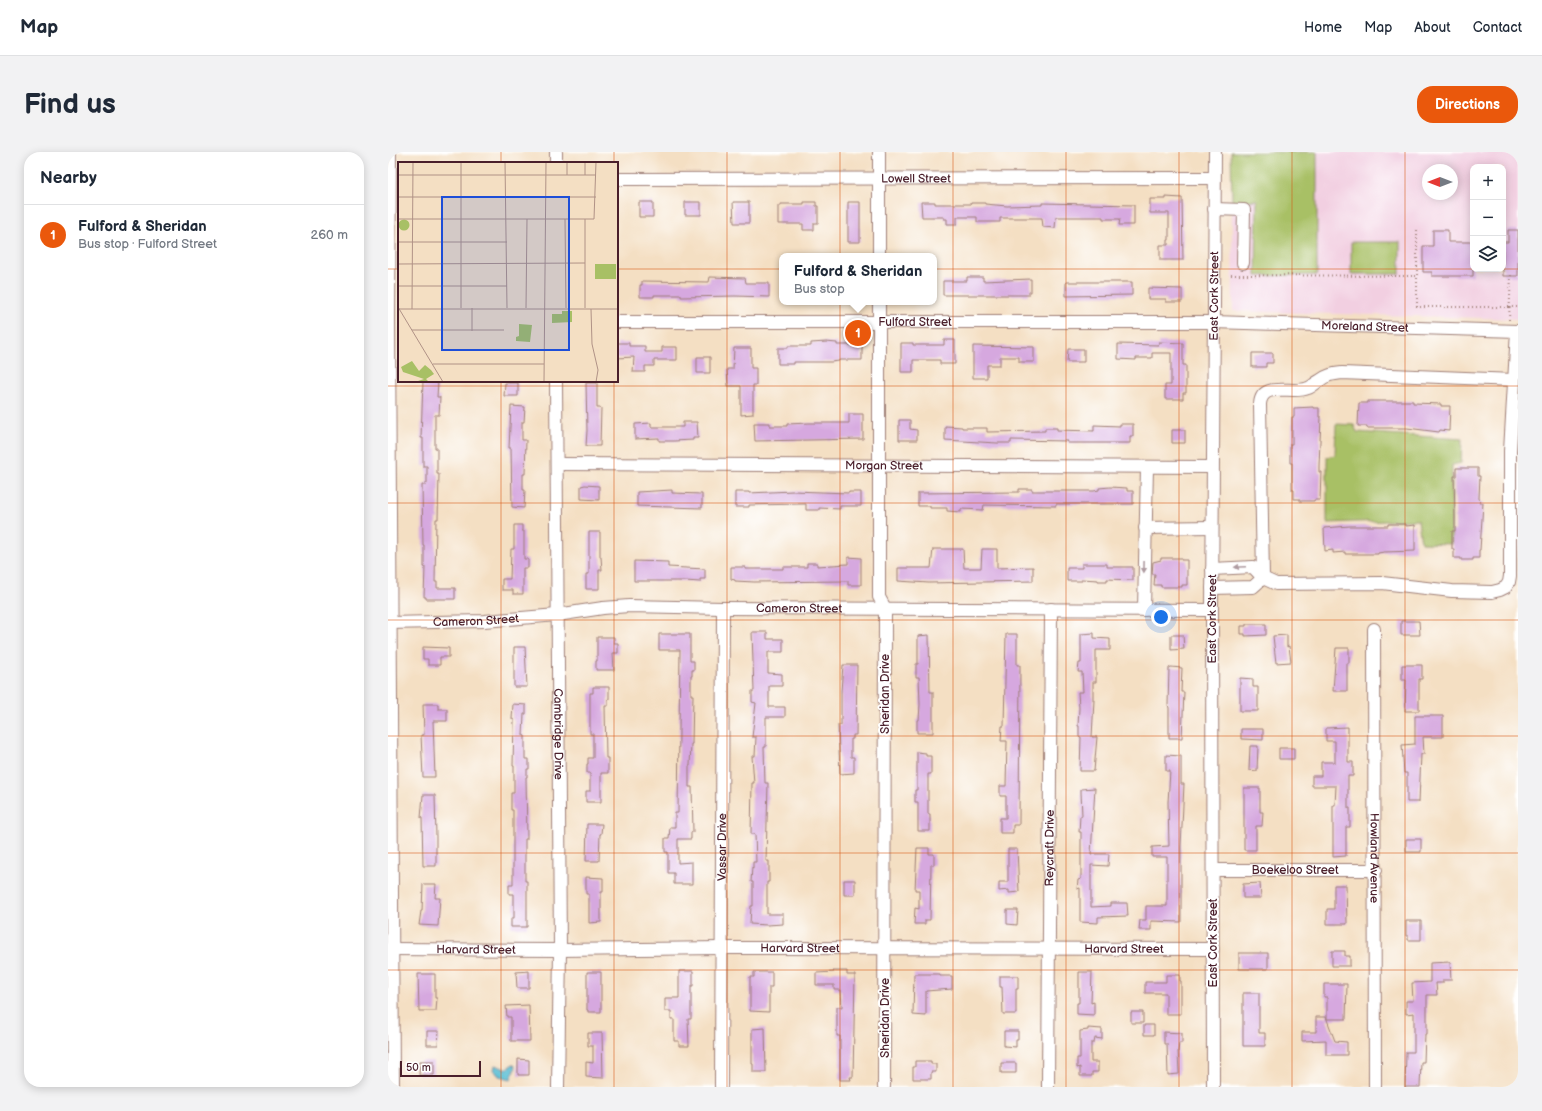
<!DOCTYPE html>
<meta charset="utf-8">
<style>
body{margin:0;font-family:"Balsamiq Sans",sans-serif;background:#f2f2f3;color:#1f2937}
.controls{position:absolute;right:12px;top:12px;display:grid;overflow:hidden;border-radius:8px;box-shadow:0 2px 10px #0003}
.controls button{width:36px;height:36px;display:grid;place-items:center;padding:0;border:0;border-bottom:1px solid #e0e1e3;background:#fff;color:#1f2937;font:20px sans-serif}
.compass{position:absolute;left:1034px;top:12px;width:36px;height:36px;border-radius:50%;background:#fff;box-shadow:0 2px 10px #0003;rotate:270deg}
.scale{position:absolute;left:12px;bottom:10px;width:81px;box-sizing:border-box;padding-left:4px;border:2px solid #4a1f2b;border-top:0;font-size:11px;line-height:14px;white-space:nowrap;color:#4a1f2b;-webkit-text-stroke:3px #fff;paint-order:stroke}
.you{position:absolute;left:773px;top:465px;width:14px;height:14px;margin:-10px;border:3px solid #fff;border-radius:50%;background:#1a73e8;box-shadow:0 0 0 6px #1a73e833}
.badge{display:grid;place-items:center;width:26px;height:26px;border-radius:50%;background:#ea580c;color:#fff;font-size:13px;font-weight:700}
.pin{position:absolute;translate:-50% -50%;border:2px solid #fff;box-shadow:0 1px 4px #0006}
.popup{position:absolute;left:391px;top:101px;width:158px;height:52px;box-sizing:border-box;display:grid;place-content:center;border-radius:8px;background:#fff;filter:drop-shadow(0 1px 3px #0005);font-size:13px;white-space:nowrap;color:#747a83}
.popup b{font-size:15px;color:#1f2937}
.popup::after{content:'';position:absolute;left:50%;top:100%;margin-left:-8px;border:8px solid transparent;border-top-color:#fff}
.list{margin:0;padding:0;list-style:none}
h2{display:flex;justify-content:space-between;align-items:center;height:52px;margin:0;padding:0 16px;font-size:17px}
h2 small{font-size:13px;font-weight:400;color:#747a83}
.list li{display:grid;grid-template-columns:26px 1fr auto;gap:12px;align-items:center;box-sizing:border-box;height:60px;padding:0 16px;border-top:1px solid #e0e1e3}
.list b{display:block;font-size:15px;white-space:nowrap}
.list p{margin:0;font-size:13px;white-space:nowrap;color:#747a83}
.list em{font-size:13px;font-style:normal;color:#747a83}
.icon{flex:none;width:22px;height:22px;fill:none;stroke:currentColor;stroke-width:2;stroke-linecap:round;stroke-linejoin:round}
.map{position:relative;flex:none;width:1130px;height:935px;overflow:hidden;border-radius:16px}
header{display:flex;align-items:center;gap:24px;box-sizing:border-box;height:56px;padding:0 20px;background:#fff;border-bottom:1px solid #e0e1e3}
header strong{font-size:19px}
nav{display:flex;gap:22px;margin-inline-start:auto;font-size:14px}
.intro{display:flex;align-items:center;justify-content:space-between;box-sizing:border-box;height:96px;padding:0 24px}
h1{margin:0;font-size:28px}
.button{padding:10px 18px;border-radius:16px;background:#ea580c;color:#fff;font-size:14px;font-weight:700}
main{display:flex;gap:24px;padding:0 24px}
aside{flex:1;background:#fff;border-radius:16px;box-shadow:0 2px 10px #0003}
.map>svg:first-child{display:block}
.built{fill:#f2cfe1;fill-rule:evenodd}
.green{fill:#a8c065;stroke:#797048}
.water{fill:#56bdd3;stroke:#506e7f}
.building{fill:#d6a8df}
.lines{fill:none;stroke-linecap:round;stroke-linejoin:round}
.minor-casing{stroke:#9f7f77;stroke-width:14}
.path{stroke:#9f7f77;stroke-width:2;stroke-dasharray:1 3;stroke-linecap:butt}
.minor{stroke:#fff;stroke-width:12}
.oneway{fill:#ae9aa0}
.grid{fill:none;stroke:#d8530f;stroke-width:1;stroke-opacity:0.55}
.labels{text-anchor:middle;stroke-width:4;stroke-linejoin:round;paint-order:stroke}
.street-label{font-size:12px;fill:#4a1f2b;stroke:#fff}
.inset-road{fill:none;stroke:#b09286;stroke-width:1}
.view{fill:#1d4ed8;fill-opacity:0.15;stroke:#1d4ed8;stroke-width:2}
.inset-edge{fill:none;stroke:#4a1f2b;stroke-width:2}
</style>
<header>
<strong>Map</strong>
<nav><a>Home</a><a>Map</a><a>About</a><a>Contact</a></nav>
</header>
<div class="intro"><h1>Find us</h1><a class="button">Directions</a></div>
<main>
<aside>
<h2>Nearby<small></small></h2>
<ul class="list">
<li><span class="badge">1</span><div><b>Fulford &amp; Sheridan</b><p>Bus stop · Fulford Street</p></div><em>260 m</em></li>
</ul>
</aside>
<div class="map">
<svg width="1130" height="935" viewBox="0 0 1130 935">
<rect width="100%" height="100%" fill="#fff"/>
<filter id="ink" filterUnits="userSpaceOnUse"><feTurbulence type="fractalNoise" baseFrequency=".025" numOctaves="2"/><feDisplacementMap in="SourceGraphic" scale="8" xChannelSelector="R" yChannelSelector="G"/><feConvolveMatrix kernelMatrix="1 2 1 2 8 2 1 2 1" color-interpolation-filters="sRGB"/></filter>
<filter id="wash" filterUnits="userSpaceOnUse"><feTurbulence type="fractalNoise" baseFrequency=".012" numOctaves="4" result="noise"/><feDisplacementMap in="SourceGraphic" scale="16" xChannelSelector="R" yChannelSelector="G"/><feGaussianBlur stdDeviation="0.9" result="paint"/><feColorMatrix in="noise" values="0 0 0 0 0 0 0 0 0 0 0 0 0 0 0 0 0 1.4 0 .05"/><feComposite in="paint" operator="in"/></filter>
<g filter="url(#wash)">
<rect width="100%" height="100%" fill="#f4dfc3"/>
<path class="built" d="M843 0H1130V167L845 159ZM1085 15H1115V117H1085ZM1040 18H1064V42H1040Z"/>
<path class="green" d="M843 0H929V123L868 124 869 48 844 50Z
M963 90H1012V122H963Z
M948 272 966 273 969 280 1074 287 1073 311 1064 313 1063 392 1033 391 1030 368 939 371V305L947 303Z"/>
<path class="water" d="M125 912 128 915 123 927 111 924 106 918 107 913 118 917Z"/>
<g id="blocks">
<path class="building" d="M778 45 794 46 795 108H772V93H780V88H781V61H762V47H778Z
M251 50H265V65H251Z
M297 50H313V63H297Z
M345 50H361V71H346Z
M416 50H428V54H430V71H426V78H415V72H390V54H393V52H416Z
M460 50H472V90H460Z
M533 50H547V52H583V51H597V52L619 54 654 53V51L746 53V73H731L732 67H715V65H668L667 76 655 75 654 66H612V70H589V65H569V72H559V67H556V65H534Z
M1045 78H1060V90H1085V124H1044V120H1035V94H1045Z
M1120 78H1130V124H1115V90H1120Z
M322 125 357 126 358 131H381V145L347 144 293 145V143H266V145H252V133H254V129L321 130Z
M579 125H595V129L643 127V140H641V143H555V129H579Z
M678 130H744V143L678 144Z
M760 136 794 137V150H778V147H760Z
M556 188H567V212H552V208H525V220H513V191H525V193H556Z
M438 190 449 191V193H474V208H451V209L443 210H406V212H390V196H400V194H423V191Z
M771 190 795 191V213H798V241H795V247H777V233H783V201H764V206H748V208L730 207V192L771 193Z
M229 191H241V194H257V200H274V195H289V208H266V214H257V220H245L246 205 229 206Z
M585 194 646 195V210H631V205H612V213H599V226H585Z
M346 196H363V216H368V233H365V262L353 263V234H340L339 217H345Z
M680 197H696V210H679Z
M864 201H885V211H878V215H864Z
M309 205H322V221H309Z
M35 229H50L49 245H52L51 263H47V296H49V322H51L50 367H48L47 430H49V436H67V447H38V445H36L37 415H36V393H35L34 333H37V331H39V314H35V286H33Z
M117 231H130V244H116Z
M198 231H209V256H213L212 294H198L199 279Z
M980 249H1025V251L1053 252V254H1062L1061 279 1052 278 1051 280 1019 276H979V274H970L971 251H980Z
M123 254 137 255 136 270H134V288H138L137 322H135V338H137L136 356 124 355 123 296H121Z
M925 255V256H931V265H933L931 314V320H933L932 348H926V349H912V347H906V338H904V311H902V292H904V265H906V256Z
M461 262H475V287L367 289 366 271H382V274H399V272L421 271H461Z
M511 268H522V277L529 278V288H511Z
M295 270H309L310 286H305V288L286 289H271V286L247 287V272L263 271V275H295Z
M732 272H745V284H742V291H679L680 289 623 288V291H609L557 288V274L574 275V276H599V280L657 279V276H669V278L706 279V273L732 274Z
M784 278H797V291H784Z
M1068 316H1090V324H1092L1091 346 1092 351H1095L1092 398H1091V406H1085V408H1073V406H1066V397H1064V379H1067V364L1066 324H1068Z
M197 333 211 334V348L193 347V334Z
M722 335 739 336V339H745V352H668V354L596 353 595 358 573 357V360L559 359V356H542V354H530V341L631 340V337H644V339H706L711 338V336Z
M284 338V341L314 342V356L249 354V340Z
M405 339 461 341V340H473V354H452V357L431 356V358H418V352L361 353V355H347V340H361V341Z
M1000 372H1018V374L1027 373V399L996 400 990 401V402H957V400L945 401V398L937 399 936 376 962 374H1000Z
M126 373H134V379H136V407H140V416H135V442H125V438H114V427H122L123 397H126Z
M201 380H212V405H213L214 418H211V437H198V422H201Z
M545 397H575L576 416H593L594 397H609V416L645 415V429L541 431 510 429V416H543Z
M460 405 473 406V433H460V429L366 430 347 429V428L343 427V415H357V417H395V415H419V411H429V414L460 412Z
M773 406H793V408H799V433H794V435H773V433H766L767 422H764L765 410 773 408Z
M246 409 280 410V415L317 417V427H312V430L297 429H246Z
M694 412H719V415H745V428L719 427V429H710V428L694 427V429H679V416H694Z
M1013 469H1031L1032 483H1013Z
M858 472H878V483L857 484V482H853V474H858Z
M364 480H379V487H395V500H380V521L394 522V534H381V555H397V565H378V595H376L377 631H380L378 709H381V730H379V762H395V772L379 773 362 772 363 754H365V730H363L364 715 365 716V710H368L367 682H363L364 631H366L364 604H367L368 585H364L368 551 364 550V539H366Z
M706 481V486L722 487V498H708V530H705V548H706L704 585H709L706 619H692L693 585H691V574H690L691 556 690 540H695L694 520H690L691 511H693V482Z
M271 482H302V509H306V518H304V524H303V543H305L304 592H303L302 614H301V635H304L305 680H303V687H290V711L304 710V732H286V721H280V700H277V686H281L282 675H287V661H290L292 498H271Z
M618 482H629V513H632L631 673H625V681H612V666H618V644H612V634H618L619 589H613L614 574H616Z
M541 483 542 540H545V581H529V568H531L532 552 531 525H528V512H530V484Z
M783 483H795L796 497 783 498Z
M899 483V495L901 494 903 510 888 511 885 484Z
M209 485H226V491H230V501H225L226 518H208V509H209Z
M35 495 61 496V505H52V513H40V507H35Z
M126 495H137L139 535H126Z
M948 496H961V511H959V539H945Z
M455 513H469L468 583H465V587H463V605H466V621L452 622 450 573H453V539Z
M1014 513H1034V527H1031V559H1017L1018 528H1014Z
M783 515 794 516 793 540H796L794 586H781V556L780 553 781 516Z
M852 526 865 527V535H870V559H852Z
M205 535H221V547H220V554H217L218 606H220V621H213V650H198V639H202V621H199V612H200V606H205V582H202V541H205Z
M35 552H50V557H59V569H45L47 625H35L33 583H36Z
M125 552 138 553V562H136L135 583 137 584V607H141V617H139V625H138L139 687H137V729H139V775H123V766H126V742H121V733H125V658H123V641H126V614H125L126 568 124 567Z
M1027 564H1055V585H1035L1036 602H1033L1031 650H1019V621H1016L1014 593 1027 592Z
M960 575V610H965V624H960V656H962V675H958V704L945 705V653H947L948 634H924V624H933V610H947V589H938V576Z
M853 577H875V588L853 587Z
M862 594H870L869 619 861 618Z
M891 596H906V607H891Z
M529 600 538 601V604H543V622H540V662H542V679H530V650H527V638H529Z
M778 603 793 604V632H796L793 695V770L763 769V778H751L752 768H758V754H779V705H764V695L781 694 780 650 782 619H778Z
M707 636 703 702H721L720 714 703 713V755L723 754V751H739L740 764 710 765V771L692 770V736L689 737 690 728 693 727V680H691L692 664H694L693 640V637Z
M856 636H872V660H875L874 674H868V698H856Z
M35 643H47L48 685V714H35L34 666H33Z
M199 672H214L213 682H212L211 709H198Z
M1018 687H1033V700H1018Z
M529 696H541V702H546V713H543L542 768H537V772H526L527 756 531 757V738H527Z
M620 697H629L631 740 621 741V738L611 739V730H620Z
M198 725 215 726V740H213V770L201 771V742H198Z
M456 728H467V743H456Z
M872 731 873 746H855V732Z
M35 732H48L47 746H52L50 774 31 773 33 759H34Z
M946 733H958L959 772H939V757H946Z
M619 758H630L629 773 619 772Z
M1018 769H1033V788H1020V784H1018Z
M944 799H957V804H962V814H944Z
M851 801H880V817H851Z
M1062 810 1063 828H1055V831H1048L1049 843H1039V882H1037L1036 910H1033L1032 935H1017L1018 900H1026V861L1018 862V849H1025L1024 831 1042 830V811Z
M141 819V836H129L128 820Z
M291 819H305V834H303V867H300L301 894H291V889H286V867H283V859H277V846H291Z
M445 819H459V823H467L465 925H462L463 928H452V884H449V855H454L453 838H446V833H428V821L446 820Z
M199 820H213V860H200V858H199Z
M366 820H384V835H381V860L362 859V825H366Z
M691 820H704L703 851 706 850V863L689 862V851H691Z
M30 822H47V846H49L48 859H31Z
M526 822H552V824H564V837L538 839V864L525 863Z
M778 823H792V829H793V862H778V841H757V830H778Z
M612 824H630V837H628V862H615L614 835H612Z
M936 832H959L958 867H939V845H936Z
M855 841H871V881H877V894H855Z
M141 853 142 889H123V865H119L118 854Z
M743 860H755V871H743Z
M928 865H938L947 889 959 890V903H938V888L914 889V880H928Z
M756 873H766V883H756Z
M377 876 378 920H365V912H364V877Z
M700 876 714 877V887L707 886 706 891H703V910H710V920H704V924H692V915L689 916V906H692V879L700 878Z
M39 879H51L50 893H39Z
M616 879H630V888H628V895L616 894Z
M776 880 794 881V891H791L790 900 791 922 780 923 779 892H776Z
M200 881H214L215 926 198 925V910L205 911V894H200Z
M130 907 141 908V923H130Z
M32 909H46V923H31Z
M527 909H543V912H548V920H543V927H525V915H527Z
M613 911H628V921H613Z"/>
</g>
</g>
<g filter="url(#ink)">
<use href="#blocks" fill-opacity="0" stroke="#9f7f77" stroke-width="1"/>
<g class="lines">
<g class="minor-casing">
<g id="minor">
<path d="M2 0 1 169 5 935"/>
<path d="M168 11V0"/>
<path id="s1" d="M229 27 826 26"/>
<path d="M826 57 856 58 855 111"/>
<path d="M491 104V0"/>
<path d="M491 150V445L497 456 496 935"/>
<path id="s2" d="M229 170H825L1130 179"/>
<path id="s3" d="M168 229 172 798 170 935"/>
<path id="s4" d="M169 312 824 315"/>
<path d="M757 376 824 375"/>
<path d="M824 417 865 415 875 426 888 432 994 431 1064 439 1104 440 1112 438 1118 435 1121 430 1122 424V299L1129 179"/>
<path d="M824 436 865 435 875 426 872 252C874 228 905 243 920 236 924 235 927 231 931 229 938 223 945 222 954 221L1126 228"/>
<path d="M756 458 759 315"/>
<path id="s5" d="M0 471 96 469 169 463 215 456 241 454 335 456 824 458"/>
<path id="s6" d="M986 477 987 935"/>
<path id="s7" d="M825 718H988"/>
<path id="s8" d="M0 797 172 798 333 796 825 797"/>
<path id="s9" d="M333 935 335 456"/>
<path id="s10" d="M660 935 663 457"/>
<path id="s11" d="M825 935 824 458 827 0"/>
</g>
</g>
<path class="path" d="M1029 78V155H1130
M843 123 1029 124
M1121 168 1123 122"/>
<use href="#minor" class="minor"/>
</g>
<defs><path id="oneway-solid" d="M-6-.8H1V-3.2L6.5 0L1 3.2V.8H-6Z"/></defs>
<g class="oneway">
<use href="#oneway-solid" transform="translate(756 415) rotate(91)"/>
<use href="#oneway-solid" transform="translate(852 415) rotate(178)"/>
</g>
</g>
<path class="grid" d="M113 0V11M226 0V11M339 0V935M452 0V935M565 0V935M678 0V935M791 0V935M904 0V935M1017 0V935M0 117H11M229 117H1085M1115 117H1130M113 229V935M226 229V935M0 234H1130M0 351H1130M0 468H1130M0 584H1130M0 701H1130M0 818H1130"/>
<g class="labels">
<g class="street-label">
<text dy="4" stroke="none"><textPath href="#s1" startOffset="299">Lowell Street</textPath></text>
<text dy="4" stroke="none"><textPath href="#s11" startOffset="791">East Cork Street</textPath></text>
<text dy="4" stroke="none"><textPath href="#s2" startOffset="298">Fulford Street</textPath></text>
<text dy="4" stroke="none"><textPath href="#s2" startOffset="748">Moreland Street</textPath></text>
<text dy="4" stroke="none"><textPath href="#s4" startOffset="327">Morgan Street</textPath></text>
<text dy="4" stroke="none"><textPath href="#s5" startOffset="412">Cameron Street</textPath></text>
<text dy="4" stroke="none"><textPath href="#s11" startOffset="468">East Cork Street</textPath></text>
<text dy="4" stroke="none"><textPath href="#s5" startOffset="88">Cameron Street</textPath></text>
<text transform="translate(497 542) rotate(-90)" y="4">Sheridan Drive</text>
<text dy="4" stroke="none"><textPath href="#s3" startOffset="353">Cambridge Drive</textPath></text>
<text dy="4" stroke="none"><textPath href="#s9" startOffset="240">Vassar Drive</textPath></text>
<text dy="4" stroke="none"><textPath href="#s10" startOffset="239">Reycraft Drive</textPath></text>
<text dy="4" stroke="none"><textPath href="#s6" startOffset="229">Howland Avenue</textPath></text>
<text dy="4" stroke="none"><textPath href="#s7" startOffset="82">Boekeloo Street</textPath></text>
<text transform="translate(825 791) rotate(-90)" y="4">East Cork Street</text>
<text dy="4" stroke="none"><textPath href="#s8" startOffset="412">Harvard Street</textPath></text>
<text dy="4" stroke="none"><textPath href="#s8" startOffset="736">Harvard Street</textPath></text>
<text dy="4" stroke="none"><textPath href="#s8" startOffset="88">Harvard Street</textPath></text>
<text transform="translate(497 866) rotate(-90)" y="4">Sheridan Drive</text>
</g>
</g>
<g transform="translate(10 10)">
<rect width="220" height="220" fill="#f4dfc3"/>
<path d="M0.5 63a5.5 5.5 0 1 1 11 0a5.5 5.5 0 1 1-11 0ZM197 102H218V117H197ZM164 149H174V160L154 161V152H164ZM121 162 134 163 132 180 118 179V175L121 174ZM14 199 21 209 27 203 33 208 36 212 28 217 31 220H17L26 217 5 210 3 205Z" fill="#a8c065"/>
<path class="inset-road" d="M63 0V146M107 0 109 146M169 0V13M0 13H198M187 13V0M0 35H198M0 57H196L198 0M167 57 168 146M0 80H109M0 102 187 101M0 124H109M0 145 45 220M74 146V169M128 146 129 57M187 146V57M1 147H220M14 147 15 0M193 147 194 182 200 208 198 220M14 168H106M35 202H146M146 220 148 0"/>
<path class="view" d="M44 35H171V188H44Z"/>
<rect width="220" height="220" class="inset-edge"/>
</g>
</svg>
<div class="controls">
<button>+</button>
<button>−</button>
<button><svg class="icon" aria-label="layers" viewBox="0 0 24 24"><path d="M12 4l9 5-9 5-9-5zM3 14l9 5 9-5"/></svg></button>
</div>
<svg class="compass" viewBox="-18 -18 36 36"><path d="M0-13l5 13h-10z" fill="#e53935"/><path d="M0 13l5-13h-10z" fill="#747a83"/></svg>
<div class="scale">50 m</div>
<div class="you"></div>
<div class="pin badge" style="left:470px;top:181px">1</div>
<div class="popup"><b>Fulford &amp; Sheridan</b>Bus stop</div>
</div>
</main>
